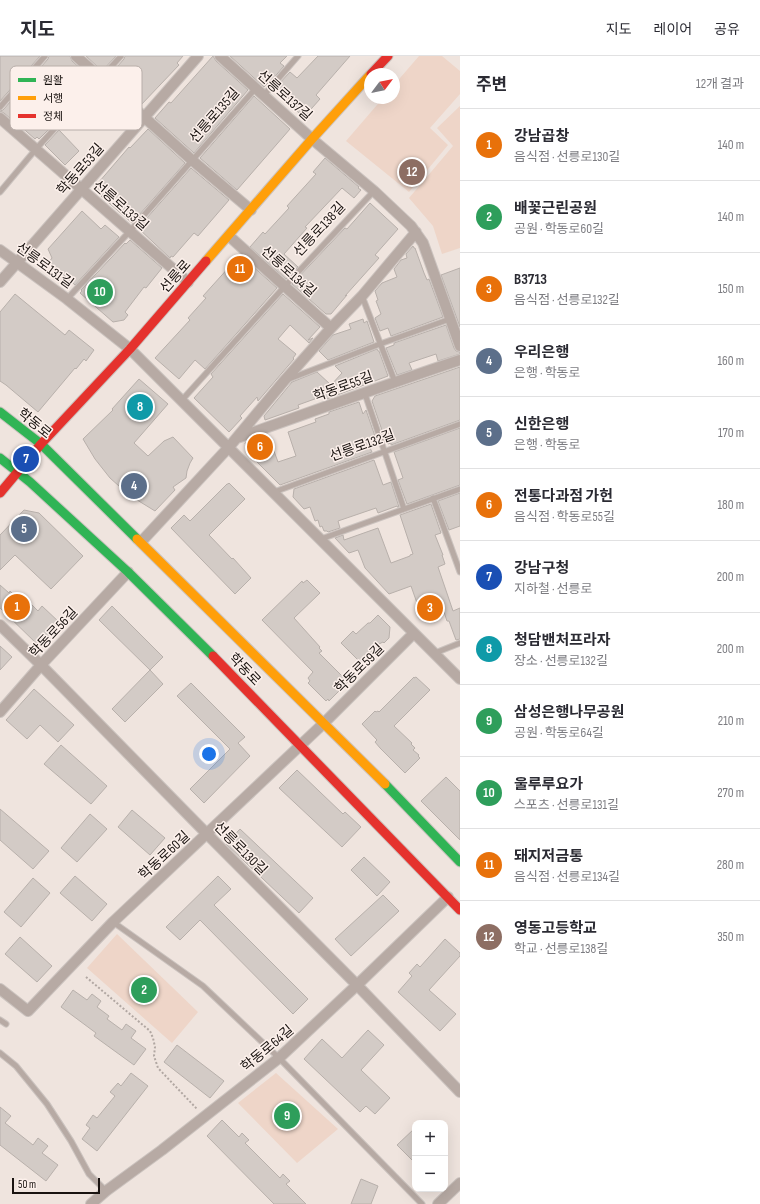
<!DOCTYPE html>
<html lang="ko">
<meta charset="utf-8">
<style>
body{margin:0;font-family:"Sofia Sans Condensed","Noto Sans KR",sans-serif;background:#f2f2f3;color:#2b2b33}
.controls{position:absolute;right:12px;bottom:12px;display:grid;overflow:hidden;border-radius:8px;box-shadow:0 4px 16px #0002}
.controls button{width:36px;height:36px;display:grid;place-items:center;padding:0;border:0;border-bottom:1px solid #e1e1e2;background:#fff;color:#2b2b33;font:20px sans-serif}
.compass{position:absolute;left:364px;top:12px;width:36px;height:36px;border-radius:50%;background:#fff;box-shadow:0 4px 16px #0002;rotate:58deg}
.scale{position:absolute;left:12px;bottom:10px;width:88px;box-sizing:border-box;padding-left:4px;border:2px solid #191310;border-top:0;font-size:11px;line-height:14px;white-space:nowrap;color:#191310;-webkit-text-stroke:3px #fcf0eb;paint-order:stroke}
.you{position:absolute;left:209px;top:698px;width:14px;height:14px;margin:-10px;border:3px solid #fff;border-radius:50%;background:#1a73e8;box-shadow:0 0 0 6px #1a73e833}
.badge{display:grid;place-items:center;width:26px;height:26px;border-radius:50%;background:#b45309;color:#fff;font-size:13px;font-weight:700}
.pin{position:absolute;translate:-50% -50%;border:2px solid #fff;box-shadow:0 1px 4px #0006}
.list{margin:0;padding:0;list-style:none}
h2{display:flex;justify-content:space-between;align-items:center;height:52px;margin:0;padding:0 16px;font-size:17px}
h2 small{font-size:13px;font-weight:400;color:#7c7c81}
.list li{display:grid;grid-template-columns:26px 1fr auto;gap:12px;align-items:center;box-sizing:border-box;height:72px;padding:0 16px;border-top:1px solid #e1e1e2}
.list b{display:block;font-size:15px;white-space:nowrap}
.list p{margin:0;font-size:13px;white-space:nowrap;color:#7c7c81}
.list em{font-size:13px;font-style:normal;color:#7c7c81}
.map{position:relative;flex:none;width:460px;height:1148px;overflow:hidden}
header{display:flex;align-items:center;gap:24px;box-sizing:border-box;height:56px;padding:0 20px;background:#fff;border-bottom:1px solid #e1e1e2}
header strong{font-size:19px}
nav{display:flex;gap:22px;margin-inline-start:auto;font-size:14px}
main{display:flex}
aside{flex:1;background:#fff}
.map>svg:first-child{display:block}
.green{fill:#eed5c8}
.building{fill:#d3cbc6;stroke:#b8b0ab}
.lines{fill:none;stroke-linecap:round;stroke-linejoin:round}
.lane-casing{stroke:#cbc3bf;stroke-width:7}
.street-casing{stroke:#cbc3bf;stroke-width:12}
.fast-casing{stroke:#cbc3bf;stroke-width:11}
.slow-casing{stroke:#cbc3bf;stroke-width:11}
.jam-casing{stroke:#cbc3bf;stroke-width:11}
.path{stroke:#b1a7a2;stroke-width:2;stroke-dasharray:2 2;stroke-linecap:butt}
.lane{stroke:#b7aaa4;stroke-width:5}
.street{stroke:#b7aaa4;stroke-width:10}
.fast{stroke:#30b455;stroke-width:9}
.slow{stroke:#ff9f0a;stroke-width:9}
.jam{stroke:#e5322d;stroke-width:9}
.labels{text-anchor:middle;stroke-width:3;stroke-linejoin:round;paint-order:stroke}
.street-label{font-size:14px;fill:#191310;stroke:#fcf0eb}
.key{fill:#fcf0eb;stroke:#b8aea9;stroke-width:1}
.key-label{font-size:11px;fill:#191310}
</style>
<header>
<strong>지도</strong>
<nav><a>지도</a><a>레이어</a><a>공유</a></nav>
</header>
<main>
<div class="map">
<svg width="460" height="1148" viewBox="0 0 460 1148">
<rect width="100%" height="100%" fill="#efe4de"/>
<path class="green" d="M419 0H442L460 15V38L430 72 448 89 409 136 346 85 383 42H394V29Z
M460 50V192L442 198 433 170 409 142 453 90 437 72Z
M117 878 198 956 172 987 87 912Z
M276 1017 338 1073 297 1107 238 1047Z"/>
<path class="building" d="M0 0H40L0 45Z
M49 0H70L72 5 91 22 50 66 53 69 39 83 37 81 35 83 18 68V69L4 57 0 55 3 54 48 3Z
M86 0H116L103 14 101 12 100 13Z
M125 0H183L177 7 179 9 141 49 125 33 124 34 109 20 124 3Z
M213 0 216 5 248 34 194 97 155 62 169 46 171 47Z
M230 0H287L280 7 284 10 271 25H270L264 31Z
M318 0H350L316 39 320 43 304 61 292 51 295 48 276 31 290 16 297 22Z
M254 40 290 73 237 134 200 102Z
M148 73 185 107 132 167 93 133 129 91 130 92Z
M59 74 79 95 65 109 45 89Z
M325 102 359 131 358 132 361 134 354 142 342 132 305 171 307 172 284 198 298 211 286 223 250 191 263 176 265 178 289 152 287 150 316 118 313 116Z
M191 112 229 144 198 180 194 177 173 201 171 200 170 202 138 172Z
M370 147 398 173 375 199 379 202 345 240 347 239 331 258H326L292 228 345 172 347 173Z
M82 155 101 173 105 169 119 181 75 229 49 206 52 202 48 193Z
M130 184 162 212 146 232 144 231 125 256 128 259 124 264 113 266 80 237 82 235 81 234 125 187 126 188Z
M413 190 414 192H415L424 217 427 224 429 223 443 261 391 280 388 272 380 275 375 262 381 258 376 245 378 244 375 235 382 227 397 221 394 213 401 204 407 202 406 198Z
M240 199 277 232 205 313 195 304 179 323 155 302 190 264 188 262 206 242 203 240Z
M460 212V271L441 219Z
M15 238 65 279 69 274 94 294 86 305 84 303 76 313 75 312 38 356 6 329 0 325V256Z
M283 238 320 271 308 284 313 282 309 287 290 269 278 283 296 298 293 302 294 303 258 345 257 341 240 360 242 362 229 376 194 342 213 321 211 318Z
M363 263 364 267 367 265 374 286 328 304 319 295 333 279 351 273 349 268Z
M446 269 454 292 456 295 460 296V298L438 305 436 298 409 307 412 314 397 319 386 292 394 289V287Z
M377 293 378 295H379L388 320 324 344 323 340 298 349 299 352 265 364 264 360 292 326 317 316 331 329 342 317 335 310Z
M460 311V364L391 389V387L388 388 387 386H386L372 345 375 340Z
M139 323 168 348 134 387 148 400 164 385 173 381 193 402 190 407 187 415 186 422 173 431 175 434 155 455 129 439 110 422 95 403 83 383 113 354 112 353Z
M359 346 363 358 366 354 378 389 370 392 372 396 280 429 256 405 255 402 254 403 252 398 249 399 245 387 268 379 278 406 296 400 288 376 316 366 315 363 329 358V356Z
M460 372V429L407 448 398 424 403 422 394 396Z
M374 404 383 429 391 426 399 451H397V450L378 457 376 452 338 465 340 472 328 476 327 475H324L322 470 320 471 318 464 315 465 310 451 304 453 293 441 294 433Z
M229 427 245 443 209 479 232 503 233 502 251 522 235 538 171 472 184 459 190 465 227 428H228Z
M460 437V470L449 474 438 445Z
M431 448 441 477 435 479 443 499H442L445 508 438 511 453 555 460 552V583L456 584 449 565H447L444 556 423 564 411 530 389 538 365 512 358 494 349 497 335 482 343 479 344 484 378 472 391 507 410 500V499L413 498 400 459Z
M24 454 39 457 83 500 51 533 15 499 0 514V479Z
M307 524 320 537 294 562 320 591 319 592 322 595 319 597 348 626 329 645 328 643 326 645 308 627 310 625 308 622 313 616 262 564 302 525 303 527Z
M0 529 9 537 10 535 16 541 17 540 28 551 31 548 38 555 42 550 60 567 39 590 0 552Z
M112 550 163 601 150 614 99 564Z
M378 559 390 571 389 582 384 587 383 586 379 588 361 607 341 587 353 575 356 578 368 567H370Z
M0 590 12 601 0 614Z
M150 614 163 628 125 666 112 653Z
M414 621V622L416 621 430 634 394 670 412 687 411 688 415 692 413 694 419 699 418 700 420 702 405 717 380 692 375 686 377 684 362 668 375 655 376 656 378 655 379 656Z
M191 627 245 681 238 687 250 700 204 747 190 733 230 693 177 640Z
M34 633 74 669 58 686 40 669 27 683 6 664Z
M61 689 107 730 91 748 44 708Z
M297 714 343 758 345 756 361 771 342 791 279 732Z
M446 721 460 735V784L421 745Z
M0 753 49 795 33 813 0 784Z
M132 754 165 782 150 799 118 771Z
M90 758 107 773 77 806 61 792Z
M240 773 313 842 299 857 226 788Z
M364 801 390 826 377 840 351 814Z
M75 820 107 848 92 865 60 837Z
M218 820 231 833 214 849 308 943 293 958 200 864 180 884 166 871Z
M33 822 50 837 21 871 4 856Z
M383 839 399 855 351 900 335 883Z
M20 881 52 910 37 926 5 898Z
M445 883 460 897V900L429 934 456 958 440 975 398 936 412 920 409 917 417 908 420 911Z
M73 934 87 944 92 938 101 945 97 951 109 960 107 963 122 974 126 968 136 975 131 982 146 993 134 1009 94 980 96 977 61 951Z
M368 974 384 989 361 1014 390 1042 375 1058 366 1050 360 1056 304 1003 322 983 342 1002Z
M177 989 224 1025 210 1042 164 1006Z
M131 1017 148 1030 97 1095 82 1083 90 1072 86 1069 93 1059 97 1062 115 1040 110 1036 118 1027 121 1030Z
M0 1051 11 1060 5 1067 33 1089 38 1082 48 1090 42 1097 58 1109 46 1125 0 1089Z
M222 1064 239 1081 242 1077 249 1084 245 1087 280 1122 283 1118 290 1125 286 1128 306 1148H274L207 1080Z
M415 1072V1107L397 1089Z
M361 1123 378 1130 371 1148H351Z"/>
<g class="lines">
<g class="lane-casing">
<path id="lane" d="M264 39 298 0
M0 51 45 0
M0 136 36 93 121 0
M362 240 395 326
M67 243 130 175 256 32
M289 323 380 288 450 263
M365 338 404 453
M182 344 285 230 374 135
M274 436 460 368
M433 442 460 516
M321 483 460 433
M435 597 460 587
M113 866 203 930 279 1002 422 1148
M0 964 6 968
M0 997 16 1010 47 1048 71 1085 89 1118 106 1135"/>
</g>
<g class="street-casing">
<path id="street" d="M76 0 193 105 251 154
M220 0 312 83 374 135 411 170 423 187 460 290
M0 62 188 226
M229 180 331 272
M0 194 67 243 130 293 460 623
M0 226 198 0
M237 382C311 356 385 329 460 304
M141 486 229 391 284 325 331 272 362 240 416 176
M0 569 41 609 207 778 357 929 460 1036
M0 656 41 609 128 516
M0 933 28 955 113 866 324 667 414 577
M91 1148 106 1135 162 1094 279 1002 357 929 448 841
M438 1148 460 1127"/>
</g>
<g class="fast-casing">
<path id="fast" d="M0 356 41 388 137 483
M0 402 30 426 128 516 213 600
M385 728 460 806"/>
</g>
<g class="slow-casing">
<path id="slow" d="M206 205 312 83 370 19
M137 483 385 728"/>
</g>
<g class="jam-casing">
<path id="jam" d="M371 18 388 0
M0 437 41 388 130 293 206 205
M213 600 460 854"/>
</g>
<path class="path" d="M86 921 150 975 153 982 155 991 154 1000 158 1012 197 1053"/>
<use href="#lane" class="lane"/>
<use href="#street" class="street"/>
<use href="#fast" class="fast"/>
<use href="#slow" class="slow"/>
<use href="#jam" class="jam"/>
</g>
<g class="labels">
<g class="street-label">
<text transform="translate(285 39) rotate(42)" y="5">선릉로137길</text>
<text transform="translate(214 59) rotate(-49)" y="5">선릉로135길</text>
<text transform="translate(80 113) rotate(-49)" y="5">학동로53길</text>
<text transform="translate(121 149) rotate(41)" y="5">선릉로133길</text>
<text transform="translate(319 173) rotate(-47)" y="5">선릉로138길</text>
<text transform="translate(45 209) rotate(36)" y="5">선릉로131길</text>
<text transform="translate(289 215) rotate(42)" y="5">선릉로134길</text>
<text transform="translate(175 220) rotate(-49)" y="5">선릉로</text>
<text transform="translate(343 330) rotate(-20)" y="5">학동로55길</text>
<text transform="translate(35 367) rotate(39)" y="5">학동로</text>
<text transform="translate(362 389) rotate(-20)" y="5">선릉로132길</text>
<text transform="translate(53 576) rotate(-47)" y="5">학동로56길</text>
<text transform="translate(359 612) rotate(-45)" y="5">학동로59길</text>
<text transform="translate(245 613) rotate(46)" y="5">학동로</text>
<text transform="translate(241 792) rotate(45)" y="5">선릉로130길</text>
<text transform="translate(164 799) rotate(-43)" y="5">학동로60길</text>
<text transform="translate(267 992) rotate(-40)" y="5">학동로64길</text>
</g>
</g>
<rect x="10" y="10" width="132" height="64" rx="6" class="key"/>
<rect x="18" y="22" width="18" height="4" fill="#30b455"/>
<rect x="18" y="40" width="18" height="4" fill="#ff9f0a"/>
<rect x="18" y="58" width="18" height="4" fill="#e5322d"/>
<g class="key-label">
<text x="43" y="28">원활</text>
<text x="43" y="46">서행</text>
<text x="43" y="64">정체</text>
</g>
</svg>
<div class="controls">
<button>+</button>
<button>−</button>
</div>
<svg class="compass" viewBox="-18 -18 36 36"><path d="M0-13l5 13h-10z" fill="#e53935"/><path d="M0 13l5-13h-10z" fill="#7c7c81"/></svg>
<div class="scale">50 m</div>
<div class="you"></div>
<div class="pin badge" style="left:17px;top:551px;background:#e8710a">1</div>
<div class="pin badge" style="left:144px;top:934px;background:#2e9e5b">2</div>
<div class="pin badge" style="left:430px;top:552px;background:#e8710a">3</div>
<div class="pin badge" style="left:134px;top:430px;background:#5c6f8a">4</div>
<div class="pin badge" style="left:24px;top:473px;background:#5c6f8a">5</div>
<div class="pin badge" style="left:260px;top:391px;background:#e8710a">6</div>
<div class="pin badge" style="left:26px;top:403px;background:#1a4fb4">7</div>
<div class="pin badge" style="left:140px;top:351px;background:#0f9aa8">8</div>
<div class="pin badge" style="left:287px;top:1060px;background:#2e9e5b">9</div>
<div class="pin badge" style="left:100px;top:236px;background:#2e9e5b">10</div>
<div class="pin badge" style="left:240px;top:213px;background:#e8710a">11</div>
<div class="pin badge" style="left:412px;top:116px;background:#8d6e63">12</div>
</div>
<aside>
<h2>주변<small>12개 결과</small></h2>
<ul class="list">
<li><span class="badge" style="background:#e8710a">1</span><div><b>강남곱창</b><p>음식점 · 선릉로130길</p></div><em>140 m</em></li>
<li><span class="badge" style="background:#2e9e5b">2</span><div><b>배꽃근린공원</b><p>공원 · 학동로60길</p></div><em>140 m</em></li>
<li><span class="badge" style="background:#e8710a">3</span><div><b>B3713</b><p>음식점 · 선릉로132길</p></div><em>150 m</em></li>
<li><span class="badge" style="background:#5c6f8a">4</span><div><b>우리은행</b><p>은행 · 학동로</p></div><em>160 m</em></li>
<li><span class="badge" style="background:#5c6f8a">5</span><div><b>신한은행</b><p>은행 · 학동로</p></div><em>170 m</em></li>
<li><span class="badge" style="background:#e8710a">6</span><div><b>전통다과점 가헌</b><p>음식점 · 학동로55길</p></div><em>180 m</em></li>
<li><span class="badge" style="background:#1a4fb4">7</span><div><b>강남구청</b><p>지하철 · 선릉로</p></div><em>200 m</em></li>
<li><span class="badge" style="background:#0f9aa8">8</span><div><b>청담밴처프라자</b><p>장소 · 선릉로132길</p></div><em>200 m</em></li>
<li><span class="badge" style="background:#2e9e5b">9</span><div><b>삼성은행나무공원</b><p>공원 · 학동로64길</p></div><em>210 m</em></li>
<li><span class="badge" style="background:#2e9e5b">10</span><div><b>울루루요가</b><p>스포츠 · 선릉로131길</p></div><em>270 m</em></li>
<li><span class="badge" style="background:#e8710a">11</span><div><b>돼지저금통</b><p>음식점 · 선릉로134길</p></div><em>280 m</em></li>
<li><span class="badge" style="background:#8d6e63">12</span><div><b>영동고등학교</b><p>학교 · 선릉로138길</p></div><em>350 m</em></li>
</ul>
</aside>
</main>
